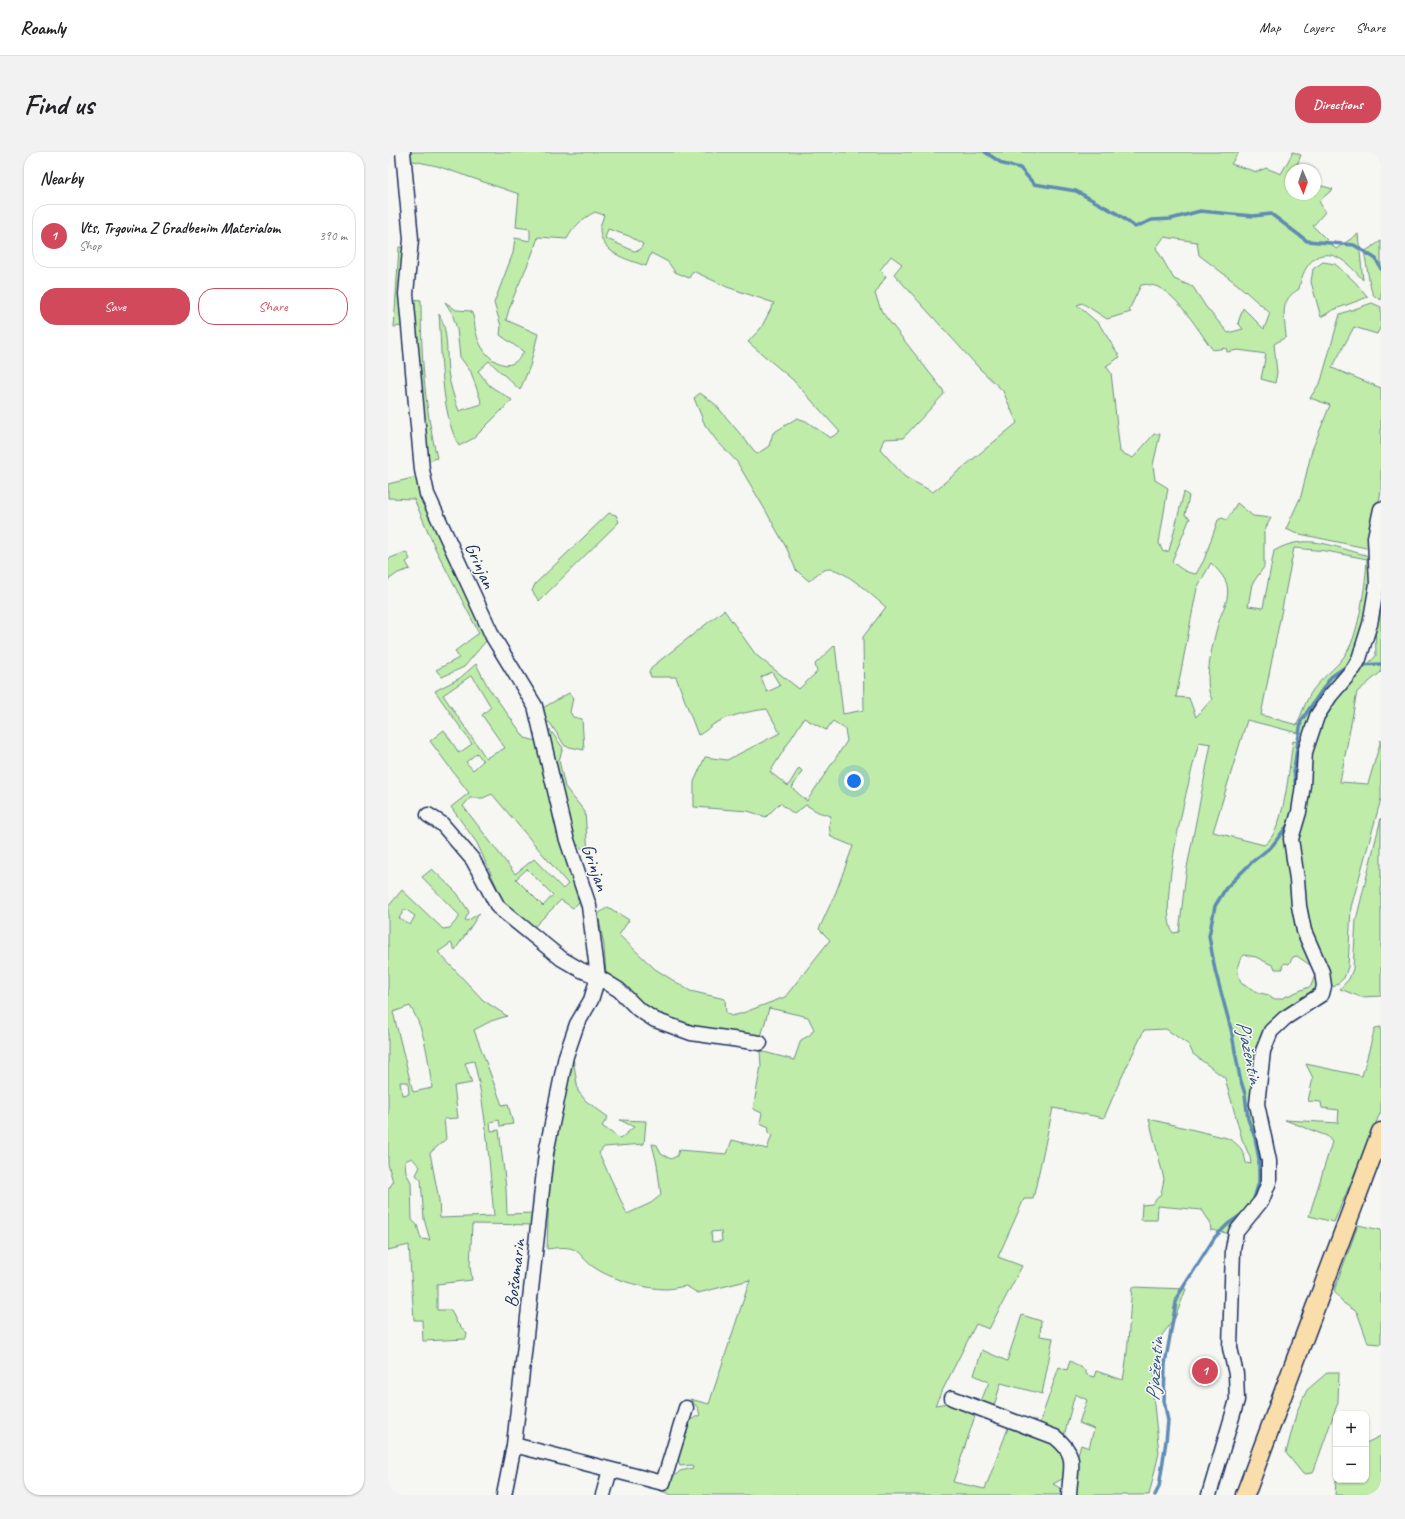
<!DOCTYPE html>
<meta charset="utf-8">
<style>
body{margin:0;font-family:Caveat,sans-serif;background:#f2f2f2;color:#202124}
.controls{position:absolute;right:12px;bottom:12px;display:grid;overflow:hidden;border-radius:8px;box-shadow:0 1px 3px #0004}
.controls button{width:36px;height:36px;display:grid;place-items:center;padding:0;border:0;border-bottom:1px solid #e0e0e0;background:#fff;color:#202124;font:20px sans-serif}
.compass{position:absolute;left:897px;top:12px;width:36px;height:36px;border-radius:50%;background:#fff;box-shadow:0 1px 3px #0004;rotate:178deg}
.you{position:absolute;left:466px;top:629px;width:14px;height:14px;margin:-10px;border:3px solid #fff;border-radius:50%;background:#1a73e8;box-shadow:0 0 0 6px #1a73e833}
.badge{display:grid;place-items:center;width:26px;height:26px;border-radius:50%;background:#d1495b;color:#fff;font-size:13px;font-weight:700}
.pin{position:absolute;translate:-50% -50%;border:2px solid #fff;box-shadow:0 1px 4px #0006}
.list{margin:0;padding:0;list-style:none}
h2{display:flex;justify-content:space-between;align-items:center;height:52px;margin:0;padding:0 16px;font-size:17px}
h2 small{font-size:13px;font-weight:400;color:#757577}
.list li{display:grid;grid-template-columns:26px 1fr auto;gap:12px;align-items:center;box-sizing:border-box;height:64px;margin:0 8px 8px;padding:0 8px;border:1px solid #e0e0e0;border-radius:16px}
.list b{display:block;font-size:15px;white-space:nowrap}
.list p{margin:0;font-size:13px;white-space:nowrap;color:#757577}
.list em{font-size:13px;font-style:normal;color:#757577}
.actions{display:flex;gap:8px;padding:12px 16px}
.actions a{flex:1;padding:9px 0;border:1px solid #d1495b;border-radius:16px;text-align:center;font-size:14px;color:#d1495b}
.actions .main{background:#d1495b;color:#fff}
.map{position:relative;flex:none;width:993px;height:1343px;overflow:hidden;border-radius:16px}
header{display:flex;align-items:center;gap:24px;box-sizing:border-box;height:56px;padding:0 20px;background:#fff;border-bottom:1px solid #e0e0e0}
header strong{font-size:19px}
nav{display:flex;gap:22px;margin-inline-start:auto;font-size:14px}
.intro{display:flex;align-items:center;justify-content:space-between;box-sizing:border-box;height:96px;padding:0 24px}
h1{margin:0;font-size:28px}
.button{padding:10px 18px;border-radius:16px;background:#d1495b;color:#fff;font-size:14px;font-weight:700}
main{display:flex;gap:24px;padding:0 24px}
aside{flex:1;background:#fff;border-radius:16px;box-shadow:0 1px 3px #0004}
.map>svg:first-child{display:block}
.green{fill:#c0eca9;stroke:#6e8e84;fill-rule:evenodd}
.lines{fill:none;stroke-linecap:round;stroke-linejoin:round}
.stream{stroke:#5f8bb3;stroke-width:3.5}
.minor-casing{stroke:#1b2f5e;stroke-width:17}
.major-casing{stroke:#1b2f5e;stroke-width:21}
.minor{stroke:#f6f6f2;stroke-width:14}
.major{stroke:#f9deab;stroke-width:18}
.labels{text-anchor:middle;stroke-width:3;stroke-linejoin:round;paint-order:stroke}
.street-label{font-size:19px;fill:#1b2f5e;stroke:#f6f6f2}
.water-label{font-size:20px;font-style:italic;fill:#375682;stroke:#f6f6f2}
</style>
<header>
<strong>Roamly</strong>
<nav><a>Map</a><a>Layers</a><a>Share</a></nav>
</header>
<div class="intro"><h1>Find us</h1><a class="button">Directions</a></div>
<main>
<aside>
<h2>Nearby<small></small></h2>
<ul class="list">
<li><span class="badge">1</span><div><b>Vts, Trgovina Z Gradbenim Materialom</b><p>Shop</p></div><em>390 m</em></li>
</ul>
<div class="actions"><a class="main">Save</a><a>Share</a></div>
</aside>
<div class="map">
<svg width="993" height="1343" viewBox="0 0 993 1343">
<rect width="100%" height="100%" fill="#f6f6f2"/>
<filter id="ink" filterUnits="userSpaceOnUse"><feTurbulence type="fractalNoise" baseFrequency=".025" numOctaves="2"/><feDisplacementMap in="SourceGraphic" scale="8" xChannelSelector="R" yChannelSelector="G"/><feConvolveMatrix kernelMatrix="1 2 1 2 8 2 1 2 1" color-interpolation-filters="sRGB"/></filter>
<g filter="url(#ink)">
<path class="green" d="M16 0H851L843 12 869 20 878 16 893 22 905 0 913 3 907 18H903V42H927V32L945 37 931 49 937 60 925 74 948 97 970 82 975 128C968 120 959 110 949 105 926 95 914 118 911 137 890 149 897 165 898 185L886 192 889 221 887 231 873 227 878 202 850 198 839 200 838 196 825 198C809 178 782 126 753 133L741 158 743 160 719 167 694 151 689 153 711 172 732 205 718 214 723 221 732 300 745 306 766 282H772L765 313 767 328 780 336 771 391 775 400 781 399 796 340 801 344 797 363 802 366 784 409C791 416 798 421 808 422L816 408 830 368 834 366 839 368 849 351 865 364 883 366 876 379V415L864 432 860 454 875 456 886 399C918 380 945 395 978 403L983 407 987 429 968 503 918 583 859 568 825 680 876 693C897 680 901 614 905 589L916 591 901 684 928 813H922L909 804 905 805 901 812 897 811 894 814 895 817H887L886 814 868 805 856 803C847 812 849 822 854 832L872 841 881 843 884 847H892L923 834 927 823 931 822 930 839 872 896 878 1017 873 1042 843 1082 824 1078 823 1079 822 1070 814 1058 770 1054 769 1068H753L754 1053 764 1052 773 1042 776 1027 761 967 839 986C851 992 856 998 858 1011L863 1012 862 1005 854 987 837 926 805 902 801 893 778 877 756 878 730 933 716 966 665 956 645 1047H636L610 1105 634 1114 601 1177 588 1172 547 1253 567 1250 589 1258 565 1330 597 1337 622 1271 640 1277 680 1301 678 1325 665 1332 677 1339V1343H284L263 1335 289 1322 292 1319 305 1316 304 1313 292 1314C286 1298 294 1269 312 1263L310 1256 302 1247 321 1252 362 1128 310 1141 298 1134C291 1135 284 1137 277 1137 259 1137 227 1128 212 1119 185 1104 198 1091 159 1097L161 1036 180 912 184 899 190 939 198 949 220 965 214 974 232 987 246 975 232 968 258 969 256 992 216 995 211 1001 239 1062 263 1051 273 1043 269 1012 264 992 269 993 273 1002 283 1007 289 1004 291 998 339 1002 344 988 379 997 384 983 380 981 381 975 372 971 374 961 365 957 373 914 372 899 406 908 413 888 422 883 426 877 420 865 381 856 373 885 318 880 272 867 218 823 216 794 210 762 220 755 241 768 231 783 267 817 302 839 337 847 338 861 343 864 352 862 397 845 442 788 431 777 448 740 465 694 443 685 441 673 443 664 430 660 418 653 406 662 392 651 378 665 360 659 306 655V630L317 605 339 608 392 581 379 557C362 559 337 564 323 574 318 578 316 581 310 583L288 525H263L261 520 265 514 336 458 368 503 411 537 429 520 427 512 447 493 455 562 476 558 475 485 498 455C485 445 458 418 442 417 433 417 427 424 421 429L408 418 399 397 375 354 349 310 329 289 317 273 306 246 312 241 327 252 369 302 381 294 385 281 409 266 418 269 442 286 452 280 405 228 360 190 373 176 386 151 339 135 305 119 301 126 287 120 280 110 263 101 258 114C238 107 211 101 212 75 213 71 215 67 216 63L207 60C195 66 185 75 179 87L150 85C142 113 125 139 118 168L150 182 142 214 132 238 101 209 90 219 102 234 124 248 86 286 71 294C52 260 54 200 51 162 61 179 58 201 60 220 62 233 66 246 71 259L94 252 83 220 72 205 69 177 64 161 57 150 68 158 83 159C87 167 86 172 88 180 91 194 100 208 114 212 125 215 130 208 136 200L112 183 113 174 106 151 125 101 127 86 142 89V77L128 75 131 42 49 14 16 7ZM220 77 241 84 255 92 252 98 246 99 217 86ZM776 85 809 90 811 103 849 132 882 161 876 177 855 156 850 171 855 177 840 181 818 155 805 135 786 127 768 96ZM503 104 514 112 506 122 591 216 615 239 629 271 545 340 517 325 492 297 496 287 515 286 556 242 555 238 494 160 487 142 498 124 492 118ZM906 396 938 399 979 407C978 430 971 481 959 500 951 514 938 522 928 534 919 544 914 561 909 573L873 563ZM823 411C829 417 837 425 839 433 842 447 835 456 831 469 826 485 814 532 824 547L808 565 801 546 788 545 809 436ZM384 520 392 534 379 540 373 525ZM416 566 438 578 445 569 457 577 459 589 419 649 404 636 414 619 411 616 400 634 382 620ZM811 590 823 592 798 721 791 780 785 781C768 753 802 624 811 590ZM333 1079 334 1089 324 1090 323 1080Z
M993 89V148C991 146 986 145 985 142 982 139 978 107 976 100Z
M11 95H15L14 174 6 175Z
M935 110 947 112 966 129 980 145 945 158 933 165 923 130 925 117Z
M22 147 33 148C33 201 36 254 49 306L38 310Z
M984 151 993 155V174L989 182 966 175 944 216 993 236V338L983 397 907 381 898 377 913 344 924 298 942 253 922 246 933 229 952 162Z
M29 325 98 489 76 515 54 525 48 518 71 506 67 499 91 481 48 398 26 347 0 346V332Z
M221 361 228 363 231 370 151 449 144 439 147 432Z
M993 371V520L969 540 952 630 980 632 993 588V647L963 755 960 815 956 826 946 835 942 831 924 788 907 697 919 616 931 568 964 527 988 504 987 462Z
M18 400 22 407 18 410 22 417 10 421 0 428V407Z
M88 512 100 535 137 586 152 590 195 746 185 756 173 748 144 777 117 753 89 691 63 655 81 641 42 589 56 578 71 601 84 592 47 539 72 526ZM84 523 103 555 94 563 117 596 98 606 55 543ZM89 601 95 609 85 618 78 610ZM104 642 180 732 175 737 146 707 127 722 75 654 82 646H95ZM139 717 165 743 155 754 128 727Z
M181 541 185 546 182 560 185 565 194 567 196 598 177 594 162 571 155 567 153 557Z
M157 576 162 578 175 596 171 608 177 635 197 660 200 701 186 690Z
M993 666V844L973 845 952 837 961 827 965 817 968 768Z
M44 717 69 741 81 760 77 768 79 769 92 761 67 798 63 791 50 800 95 848 119 864 103 869 86 878 114 953 120 952 125 972 112 974 111 968 102 970 103 979 111 978 118 1036 119 1062 145 1061 151 1073 84 1072 82 1114 84 1128 49 1132V1158H63L69 1171 79 1181 78 1187 35 1189 34 1168H26L21 1093 0 1098V1038L5 1030 0 1012V755L14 738 55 777 62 776 72 764 34 725ZM17 757 27 764 22 773 11 766ZM22 854C38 880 40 907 44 936L25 940 5 860ZM86 909C99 960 101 1013 106 1064L52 1066 51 1048 42 1001 58 987 56 967 70 966 66 934 84 931 77 911ZM12 930H20L21 942 14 943ZM24 1006 32 1015 28 1023 33 1028 36 1067 42 1088 33 1087 29 1073 24 1068 23 1030 18 1021 17 1009Z
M993 875V959L946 1070 921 1064 944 990 939 984 897 968 950 971 951 958 934 956 933 950 920 949 925 926 918 912 974 924 987 876Z
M970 1073 993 1078V1192L980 1191 969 1160 954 1150 946 1139Z
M744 1135 798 1137 787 1166 771 1187 765 1243 771 1301 761 1343H685L684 1301 690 1302 693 1293 701 1296 706 1277 691 1271 699 1248 687 1242 676 1284 651 1275 653 1267 671 1215 679 1218 682 1209 696 1217 699 1223 706 1225 708 1219 735 1228C741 1198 741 1166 744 1135Z
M634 1163 653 1169 652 1184 665 1186 654 1242 613 1231 605 1257 592 1251 601 1230 586 1223 594 1198 619 1209Z
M940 1220H951L950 1250 925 1321 915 1322 898 1301 909 1259 919 1238Z
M993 1284V1343H947L948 1328H978V1291Z"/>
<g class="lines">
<path class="stream" d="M597 0 615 12 632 16 646 32 688 39 728 61 747 75 764 68 783 67 812 59 865 64 883 62 919 89 966 93 988 107 993 117
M972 513 993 512
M908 639 906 617 913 569 943 525 960 513
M865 1050 871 1030V1007L867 986 860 967 857 942 852 926 843 877 827 818 821 784 827 754 838 736 864 710 884 694 902 670
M767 1343 771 1335 778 1289 780 1269 776 1249 777 1212 789 1145 827 1085 840 1072 856 1061"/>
<g class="minor-casing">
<path id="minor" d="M15 0 23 87 18 142 34 318 39 342 105 485 147 554 178 685 201 754 210 825 203 848 189 872 178 904 158 1001 126 1293 116 1343
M40 663 54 672 85 708 110 755 174 807 193 818 210 825 231 838 250 857 267 868 303 881 372 891
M564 1246 667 1285C691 1304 682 1315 681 1343
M126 1293 275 1331 298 1256
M215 1343 222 1318
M821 1343 849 1248 848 1222 842 1196 845 1097 848 1080 874 1048 881 1030V1009L869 952 875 899 883 879 897 866 934 842 936 834 934 820 916 779 911 754 909 727 903 687 911 660 915 633 917 600 929 564 942 544 966 516 971 507 982 472 989 432 987 385 993 357"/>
</g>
<g class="major-casing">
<path id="major" d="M857 1343 993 980"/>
</g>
<use href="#minor" class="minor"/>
<use href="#major" class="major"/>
</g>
</g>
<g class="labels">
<g class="street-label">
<text transform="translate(93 413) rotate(66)" y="7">Grinjan</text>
<text transform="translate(208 715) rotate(71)" y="7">Grinjan</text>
<text transform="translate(126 1121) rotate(-83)" y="7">Bošamarin</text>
</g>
<g class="water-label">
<text transform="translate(862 900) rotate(78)" y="7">Pjažentin</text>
<text transform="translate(766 1217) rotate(-86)" y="7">Pjažentin</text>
</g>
</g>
</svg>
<div class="controls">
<button>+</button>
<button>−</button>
</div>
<svg class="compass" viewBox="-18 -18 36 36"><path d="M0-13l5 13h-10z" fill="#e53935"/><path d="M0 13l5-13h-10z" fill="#757577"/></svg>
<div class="you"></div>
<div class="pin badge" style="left:817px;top:1219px">1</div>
</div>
</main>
